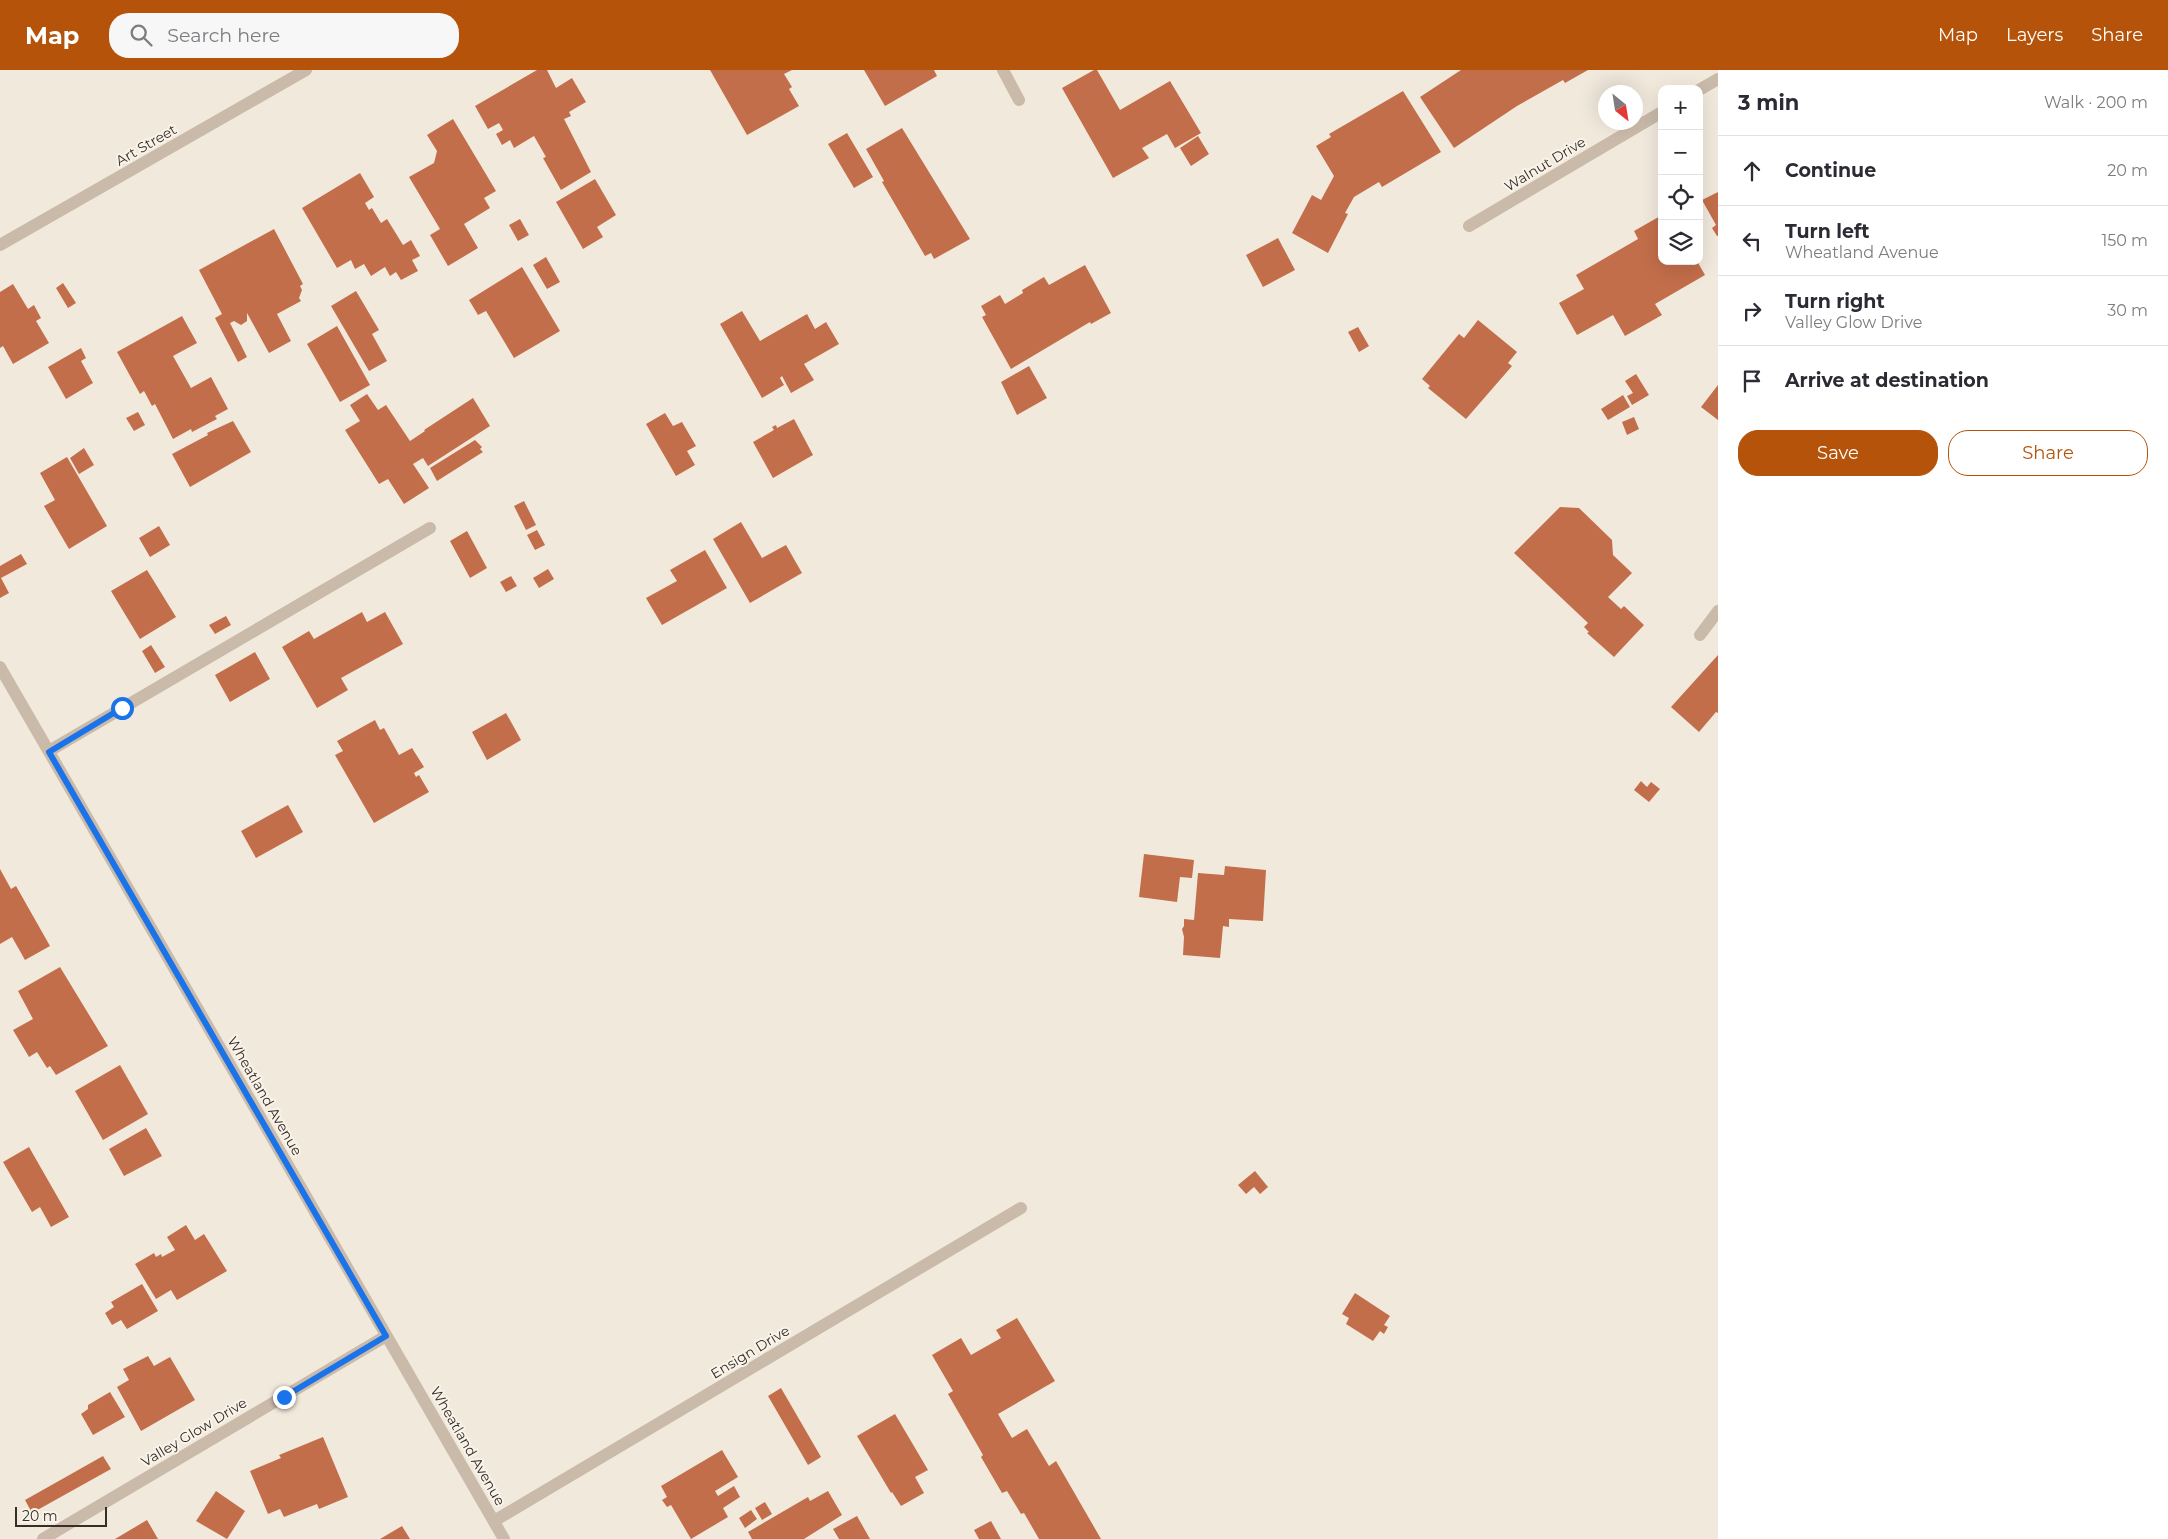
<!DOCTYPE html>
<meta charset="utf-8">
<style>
body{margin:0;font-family:Montserrat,sans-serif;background:#f7f7f7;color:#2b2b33}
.controls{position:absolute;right:15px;top:15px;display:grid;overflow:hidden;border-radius:10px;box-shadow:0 5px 20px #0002}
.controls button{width:45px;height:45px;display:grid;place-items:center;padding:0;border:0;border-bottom:1px solid #e1e1e2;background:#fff;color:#2b2b33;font:25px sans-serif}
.compass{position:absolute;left:1598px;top:15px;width:45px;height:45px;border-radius:50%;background:#fff;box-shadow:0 5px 20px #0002;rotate:150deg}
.scale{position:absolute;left:15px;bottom:12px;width:92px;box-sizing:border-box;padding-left:5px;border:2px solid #372e29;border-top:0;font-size:14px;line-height:18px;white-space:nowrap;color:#372e29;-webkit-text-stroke:4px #f9f3e9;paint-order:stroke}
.stop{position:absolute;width:15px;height:15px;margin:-11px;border:4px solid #1a73e8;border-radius:50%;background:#fff}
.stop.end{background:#1a73e8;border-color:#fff;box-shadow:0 1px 5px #0008}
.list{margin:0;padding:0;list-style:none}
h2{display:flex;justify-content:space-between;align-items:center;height:65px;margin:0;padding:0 20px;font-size:21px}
h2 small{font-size:16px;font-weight:400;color:#7c7c81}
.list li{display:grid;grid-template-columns:32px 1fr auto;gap:15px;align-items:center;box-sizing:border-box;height:70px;padding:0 20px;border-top:1px solid #e1e1e2}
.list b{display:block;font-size:19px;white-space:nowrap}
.list p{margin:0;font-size:16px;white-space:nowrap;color:#7c7c81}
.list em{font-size:16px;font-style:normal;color:#7c7c81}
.actions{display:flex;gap:10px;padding:15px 20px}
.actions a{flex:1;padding:11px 0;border:1px solid #b45309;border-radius:20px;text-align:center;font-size:18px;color:#b45309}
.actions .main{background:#b45309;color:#fff}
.icon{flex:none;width:28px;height:28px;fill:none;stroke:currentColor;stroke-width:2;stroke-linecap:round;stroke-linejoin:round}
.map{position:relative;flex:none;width:1718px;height:1469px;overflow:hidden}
header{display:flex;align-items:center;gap:30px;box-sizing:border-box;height:70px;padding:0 25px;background:#b45309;color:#fff}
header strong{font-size:24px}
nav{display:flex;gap:28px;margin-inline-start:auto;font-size:18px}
.search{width:350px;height:45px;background:#f7f7f7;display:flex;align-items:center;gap:12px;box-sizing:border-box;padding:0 18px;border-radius:20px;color:#7c7c81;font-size:19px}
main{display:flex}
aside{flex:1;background:#fff}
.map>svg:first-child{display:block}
.building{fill:#c36e4a}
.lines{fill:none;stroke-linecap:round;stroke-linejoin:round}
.lane{stroke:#c9baa9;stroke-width:12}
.street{stroke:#c9baa9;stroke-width:12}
.route{stroke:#1a73e8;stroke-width:6}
.labels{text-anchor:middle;stroke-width:4;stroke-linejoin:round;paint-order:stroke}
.street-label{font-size:14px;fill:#372e29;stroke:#f9f3e9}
</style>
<header>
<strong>Map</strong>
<div class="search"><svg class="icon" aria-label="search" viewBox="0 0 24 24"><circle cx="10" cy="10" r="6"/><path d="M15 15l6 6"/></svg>Search here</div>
<nav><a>Map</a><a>Layers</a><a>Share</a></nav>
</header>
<main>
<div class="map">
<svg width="1718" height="1469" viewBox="0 0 1718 1469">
<rect width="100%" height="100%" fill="#f2e9dd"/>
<path class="building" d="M537 0H547L556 18 572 8 586 32 569 42 571 46 564 49 591 102 561 120 543 88 546 87 534 66 514 78 510 70 502 75 496 64 503 60 499 53 488 59 475 36Z
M710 0H792L784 4 792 17 789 19 799 36 747 65Z
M864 0H934L937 6 885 36Z
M1094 0H1097L1120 40 1170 11 1201 63 1175 78 1167 64 1142 78 1149 88 1113 108 1062 18Z
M1461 0H1588L1565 13 1563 10 1517 36 1454 78 1420 27Z
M1403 21 1441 82 1382 117 1379 112 1354 127 1345 143 1348 144 1328 183 1292 163 1312 125 1321 130 1334 106 1316 76 1331 67 1329 64Z
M453 49 496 121 484 128 490 138 464 154 478 178 448 196 430 165 440 159 409 107 434 93 437 81 427 65Z
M902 58 970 169 934 189 931 183 925 186 882 112 884 111 866 79Z
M847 63 873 107 854 118 828 74Z
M1198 66 1209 84 1191 96 1180 78Z
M360 103 374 127 365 133 369 140 372 138 381 153 387 149 403 175 411 170 420 186 412 190 418 201 401 210 396 202 390 206 385 197 371 206 364 194 355 199 351 190 337 198 302 138Z
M595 109 616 145 597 157 603 167 583 179 556 132Z
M1718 122V166H1717L1712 158 1716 155 1702 130Z
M1662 145V191H1697L1705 205 1655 234 1662 245 1625 266 1613 245 1577 265 1559 233 1584 219 1576 205 1638 169 1634 161Z
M520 149 529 165 518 171 509 155Z
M274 159 303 214 300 216 302 220 299 228 301 231 277 244 291 271 269 283 247 243V251L241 255 234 251 230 253 247 287 238 292 215 248 222 244 199 200Z
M1278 168 1295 200 1263 217 1246 185Z
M546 187 560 212 547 219 533 195Z
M1085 195 1111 243 1091 254 1090 252 1011 299 982 247 986 245 981 236 1000 225 1005 234 1023 223 1022 220 1044 207 1049 215Z
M522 197 560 261 514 288 486 241 478 245 469 230Z
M63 213 76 233 68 238 56 218Z
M13 214 28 239 34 235 41 248 36 251 49 273 13 294 3 276 0 278V222Z
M356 221 379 260 372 264 387 291 369 301 331 236Z
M742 241 760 271 807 244 815 259 826 252 839 274 804 294 814 310 791 323 782 306 780 308 784 315 762 328 720 254Z
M182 246 197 273 173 286 191 318 211 307 228 339 215 346 217 349 192 362 191 359 173 369 155 334 152 336 144 321 140 324 117 282Z
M1478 250 1517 282 1508 293 1512 296 1466 349 1428 318 1430 316 1422 309 1459 264 1464 268Z
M337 256 370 315 340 332 307 274Z
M1358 257 1369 276 1359 282 1348 262Z
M81 278 86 288 81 291 93 313 66 329 48 297Z
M1029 296 1047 328 1017 345 1001 312Z
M1636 304 1649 325 1632 335 1627 326 1633 323 1625 311Z
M1718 315V350L1701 337Z
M367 324 378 340 386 335 410 371 425 361 424 360 473 328 490 356 428 396 423 388 413 394 429 418 404 434 388 409 379 414 345 360 360 351 350 335Z
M1623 325 1630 337 1608 350 1601 339Z
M138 342 145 355 134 361 126 348Z
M665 343 673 356 682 352 696 376 687 381 695 395 676 406 646 354Z
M1634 347 1639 359 1627 365 1622 352Z
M794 349 813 385 773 408 753 372 774 360 772 357 776 355 777 358Z
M233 351 251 382 190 417 172 384 208 365 207 363Z
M475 370 482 377 480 379 483 382 437 411 430 398Z
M84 378 94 395 79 404 70 388Z
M67 387 107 456 69 479 44 436 55 430 40 403Z
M524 431 536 455 526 460 514 436Z
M1560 437 1579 438 1612 470 1613 485 1632 503 1608 527 1621 539 1624 536 1644 555 1614 587 1587 563 1589 562 1584 557 1588 553 1514 483Z
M741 452 762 488 786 475 802 503 750 533 713 469Z
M159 456 170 475 150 487 139 468Z
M537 460 545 475 535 480 527 465Z
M467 461 487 498 470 508 450 471Z
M705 480 727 518 662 555 646 528 677 511 670 500Z
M21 484 27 494 1 508 9 523 0 528V496Z
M548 499 554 509 539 518 533 508Z
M147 500 176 547 140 569 111 521Z
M511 506 517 516 506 522 500 512Z
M362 542 367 552 385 542 403 574 341 608 348 620 317 638 282 577 309 561 314 569Z
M226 546 231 555 215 564 209 555Z
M151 575 165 597 155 603 142 581Z
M255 582 270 609 230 632 215 605Z
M1718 585V643L1716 642 1699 662 1671 637Z
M506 643 521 670 487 690 472 662Z
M375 650 380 660 384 658 399 685 412 678 424 697 414 703 416 707 419 705 429 722 374 753 335 685 343 681 337 671Z
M1641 711 1647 717 1651 712 1660 719 1649 732 1634 720Z
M288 735 303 762 256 788 241 761Z
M1144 784 1194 790 1192 808 1180 807 1177 832 1139 827Z
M1225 796 1266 800 1263 851 1229 849V857L1223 856 1220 888 1183 885 1184 867 1182 859 1184 856V849L1194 850 1198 803 1224 805Z
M0 799 11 819 16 816 50 876 25 890 12 867 0 874Z
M60 897 108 976 56 1005 50 996 47 998 37 982 29 987 13 960 33 949 18 921Z
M120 995 148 1044 103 1070 75 1021Z
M146 1058 162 1086 124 1106 109 1079Z
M29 1077 69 1147 51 1157 40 1137 32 1142 3 1092Z
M1255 1101 1268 1117 1260 1124 1254 1117 1246 1124 1238 1115Z
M186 1155 195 1170 204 1164 227 1201 177 1230 171 1220 156 1229 135 1194 154 1183 156 1187 161 1184 162 1187 175 1180 167 1167Z
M142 1214 158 1241 127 1259 121 1250 112 1255 105 1243 114 1237 111 1232Z
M1355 1223 1390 1246 1384 1255 1388 1257 1384 1264 1380 1261 1373 1271 1346 1254 1349 1248 1342 1244Z
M1017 1248 1055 1311 998 1344 1012 1368 1027 1359 1049 1396 1056 1391 1101 1469H1039L1024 1443 1021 1444 1007 1421 1002 1423 981 1387 983 1385 948 1324 953 1321 932 1285 961 1268 971 1285 1001 1268 996 1260Z
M148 1286 154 1296 170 1287 195 1330 141 1361 117 1317 129 1310 123 1299Z
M781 1318 821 1387 808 1395 768 1326Z
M110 1322 125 1347 93 1365 81 1344 88 1339V1335Z
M895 1344 928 1400 915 1407 924 1423 901 1436 892 1422 891 1423 857 1366Z
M323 1367 348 1427 319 1439 317 1434 284 1447 280 1439 268 1444 250 1401 281 1388 279 1385Z
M722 1380 738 1407 715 1421 718 1426 734 1416 740 1427 723 1438 728 1447 691 1469 671 1435 667 1437 662 1430 667 1427 661 1416Z
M103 1386 111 1399 32 1443 25 1430Z
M216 1421 245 1441 227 1469 196 1451Z
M828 1421 842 1445 804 1469H752L748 1462 808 1427 810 1431Z
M765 1432 772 1444 762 1450 755 1438Z
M751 1440 757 1449 745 1458 739 1448Z
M857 1446 870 1469H839L833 1459Z
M147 1450 158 1469H115Z
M991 1451 1001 1469H979L974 1460Z
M402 1456 410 1469H380Z"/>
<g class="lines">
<path class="lane" d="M1003 0 1019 30
M1700 565 1718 541
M49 681 430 458"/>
<path class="street" d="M1699 20 1718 9
M1469 156 1662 42
M0 175 306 0
M0 597 504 1469
M494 1451 1021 1138
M43 1469 386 1266"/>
</g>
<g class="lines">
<path class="route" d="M122 638 49 682 386 1266 284 1327"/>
</g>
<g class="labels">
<g class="street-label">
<text transform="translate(146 75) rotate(-30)" y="5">Art Street</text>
<text transform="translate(1545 94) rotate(-31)" y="5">Walnut Drive</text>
<text transform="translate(265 1026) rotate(60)" y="5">Wheatland Avenue</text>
<text transform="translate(750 1282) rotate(-31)" y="5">Ensign Drive</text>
<text transform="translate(194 1362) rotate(-31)" y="5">Valley Glow Drive</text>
<text transform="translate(468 1376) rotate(60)" y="5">Wheatland Avenue</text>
</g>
</g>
</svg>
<div class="controls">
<button>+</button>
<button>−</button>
<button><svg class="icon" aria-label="locate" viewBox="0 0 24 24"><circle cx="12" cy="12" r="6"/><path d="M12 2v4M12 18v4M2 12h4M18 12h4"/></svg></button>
<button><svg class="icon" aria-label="layers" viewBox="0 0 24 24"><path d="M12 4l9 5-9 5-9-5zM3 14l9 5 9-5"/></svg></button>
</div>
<svg class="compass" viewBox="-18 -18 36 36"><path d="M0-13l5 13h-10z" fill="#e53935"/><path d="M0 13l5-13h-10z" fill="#7c7c81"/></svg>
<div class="scale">20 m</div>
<div class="stop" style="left:122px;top:638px"></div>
<div class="stop end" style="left:284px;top:1327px"></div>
</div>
<aside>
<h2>3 min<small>Walk · 200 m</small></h2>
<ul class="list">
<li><svg class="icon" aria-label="ahead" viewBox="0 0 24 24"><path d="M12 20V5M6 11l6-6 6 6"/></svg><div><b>Continue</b></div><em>20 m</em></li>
<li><svg class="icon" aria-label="left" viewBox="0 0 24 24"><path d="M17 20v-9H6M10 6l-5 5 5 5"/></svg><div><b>Turn left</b><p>Wheatland Avenue</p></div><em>150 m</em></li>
<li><svg class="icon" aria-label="right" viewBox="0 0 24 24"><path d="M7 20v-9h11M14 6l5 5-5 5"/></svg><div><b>Turn right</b><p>Valley Glow Drive</p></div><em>30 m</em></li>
<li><svg class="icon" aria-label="arrive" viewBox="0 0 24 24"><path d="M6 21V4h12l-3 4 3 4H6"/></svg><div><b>Arrive at destination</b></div></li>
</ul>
<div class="actions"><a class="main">Save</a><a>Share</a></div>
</aside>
</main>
